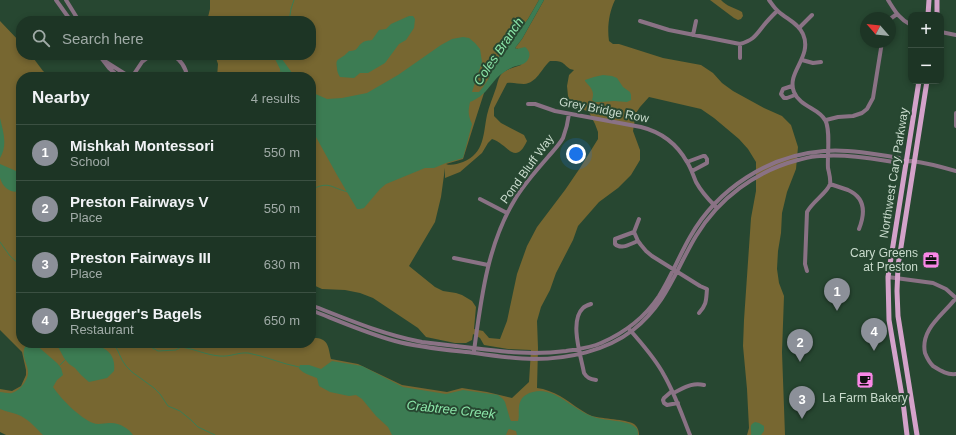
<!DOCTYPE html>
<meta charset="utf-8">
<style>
body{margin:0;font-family:Helvetica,sans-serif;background:#253d2d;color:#f1f3f6}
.controls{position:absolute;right:12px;top:12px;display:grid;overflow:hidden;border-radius:8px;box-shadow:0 2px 6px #0003}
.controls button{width:36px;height:36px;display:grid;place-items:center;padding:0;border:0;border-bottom:1px solid #3b5042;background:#1d3525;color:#f1f3f6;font:20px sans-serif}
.compass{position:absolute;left:860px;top:12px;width:36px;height:36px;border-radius:50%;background:#1d3525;box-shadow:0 2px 6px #0003;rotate:298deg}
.you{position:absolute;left:576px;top:154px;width:14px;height:14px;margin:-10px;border:3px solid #fff;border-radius:50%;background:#1a73e8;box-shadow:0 0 0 6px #1a73e833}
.badge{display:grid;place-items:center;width:26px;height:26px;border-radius:50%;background:#8c9099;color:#fff;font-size:13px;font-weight:700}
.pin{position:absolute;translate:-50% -33px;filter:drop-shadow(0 1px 2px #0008)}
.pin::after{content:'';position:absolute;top:21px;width:14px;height:12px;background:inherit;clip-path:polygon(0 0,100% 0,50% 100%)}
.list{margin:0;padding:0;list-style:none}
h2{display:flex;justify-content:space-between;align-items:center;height:52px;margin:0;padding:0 16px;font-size:17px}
h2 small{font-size:13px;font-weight:400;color:#a0aba7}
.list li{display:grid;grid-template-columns:26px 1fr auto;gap:12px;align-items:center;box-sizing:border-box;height:56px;padding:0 16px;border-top:1px solid #3b5042}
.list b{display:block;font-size:15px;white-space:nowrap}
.list p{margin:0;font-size:13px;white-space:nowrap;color:#a0aba7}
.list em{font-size:13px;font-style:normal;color:#a0aba7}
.icon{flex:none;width:22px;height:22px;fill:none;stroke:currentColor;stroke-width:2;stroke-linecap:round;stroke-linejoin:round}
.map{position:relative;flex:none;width:956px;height:435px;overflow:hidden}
.search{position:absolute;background:#1d3525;box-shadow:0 2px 6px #0003;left:16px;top:16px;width:300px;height:44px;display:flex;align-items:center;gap:10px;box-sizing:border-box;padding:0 14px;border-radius:16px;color:#a0aba7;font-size:15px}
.panel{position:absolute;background:#1d3525;box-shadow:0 2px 6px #0003;left:16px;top:72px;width:300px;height:276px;border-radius:16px}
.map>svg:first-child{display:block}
.green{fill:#776731;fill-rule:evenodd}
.water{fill:#3c7c53}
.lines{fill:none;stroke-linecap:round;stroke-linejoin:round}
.stream{stroke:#3c7c53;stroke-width:1}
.minor{stroke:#8a7285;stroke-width:4}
.major{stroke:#d4a2ca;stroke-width:5}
.labels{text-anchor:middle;stroke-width:4;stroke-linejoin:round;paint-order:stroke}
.street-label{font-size:12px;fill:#c9dbcd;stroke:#274731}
.poi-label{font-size:12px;fill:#c9dbcd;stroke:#274731;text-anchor:end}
.water-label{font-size:13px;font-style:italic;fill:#8be6a9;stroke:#274731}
</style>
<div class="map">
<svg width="956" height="435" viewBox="0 0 956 435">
<rect width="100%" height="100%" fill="#274731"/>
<path class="green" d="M210 0H539L528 19 512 41 508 45 493 65 475 121 463 159 446 164C451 166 457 164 463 162 485 153 483 134 487 115 489 106 493 97 496 88 497 85 498 79 500 76 503 70 515 67 521 65L525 48C522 49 518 50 515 48L522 39 544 0H615C609 12 607 28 609 41L613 44H619L663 58 701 65 713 73 722 83 733 91 764 108 782 116 791 125 798 147 796 169 787 192 782 213 781 233 778 251 777 269 779 283 784 296 782 352 785 435H747L749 428 747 389 743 346 744 320 751 218 756 191V162L748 149 739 139 714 118 701 109 649 97 640 107 636 113 633 131 640 150V160L631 175 618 188 599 202 578 226 573 240 556 273 550 290 541 307 537 321 538 348 537 388C545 389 553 392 560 396 571 402 580 411 592 416 603 419 625 419 634 424 638 427 639 431 639 435H6L0 432V389L12 391 21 386 26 375V370L22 352 0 330V21L21 43V55H31L43 71 50 77H21V343L294 344 311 343V338C328 337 328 345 331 359L358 364 402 385 447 392 462 388 487 392 512 398 529 382 531 350 508 349 484 345 480 338 473 334 472 340 466 343H455L426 337 418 328 373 298 360 293 345 290 322 289 311 284V77H217L218 64 215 55H311V21H207L210 9ZM550 61C564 61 561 62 570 69L574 70 569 75 567 86 568 96 571 103 577 107 589 112 595 124 598 132V139L580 168 565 190 537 227 527 246 517 274 507 321 500 339 489 338 483 331 474 329 476 307 472 301 462 295 456 293 443 291 435 287 409 266 435 222 441 197 445 168V178L460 172 482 153 488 143 492 139C507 143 515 167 527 141L524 135 501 123 494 116V108L507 83C513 82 518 84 524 84 537 83 541 69 550 61Z
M710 0H721C726 6 735 8 742 12L743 16 741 19 738 20 734 18Z"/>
<path class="water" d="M539 0H544L522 39 515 48 517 49 525 47C530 51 531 56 527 61 523 66 516 65 511 68 507 70 503 73 500 75 488 86 487 95 470 102 468 112 468 115 472 124L463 158 446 163 434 168H425L386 184 380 189 364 208 360 209H357L337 175 311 128V92L327 99 342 98 367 93 398 75 441 45 452 39 463 37 469 38 475 43 480 49 482 62 472 92H479L483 87 489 78 493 65 508 45 512 41 528 19Z
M409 16H413L415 19 414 28 406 40 399 44 385 63 368 73H360L354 78 340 77C338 74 337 71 337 68 335 58 339 60 345 55 346 54 348 52 349 51 359 51 356 47 362 43 365 40 369 41 372 40L379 30 386 29 391 24Z
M273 55H279L295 77H284Z
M603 75 612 76 617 78 623 87 630 92 631 95V100L627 102 614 101 600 102H595L592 100C595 91 591 88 585 81V80L594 77Z
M0 118C3 131 8 145 0 158Z
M21 163V191C11 194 3 188 0 178 0 174 0 169 0 164L16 171Z
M56 343C77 343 118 339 114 371L107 378 89 382 81 375 75 368 69 364 64 358Z
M30 344H35L57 363 61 368 63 375 57 380 53 387C61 399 80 418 93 423 98 425 104 423 109 423 118 422 129 428 133 435H43C36 428 30 421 21 416 15 413 7 412 0 409V392C4 392 9 394 12 393 20 391 29 379 28 372 28 365 22 357 24 350 24 347 27 345 30 344Z
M332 361 362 366 403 387 446 394 463 390 498 395 503 399 505 402 510 419 511 421H518C520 415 517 407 521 400 523 396 528 393 533 392 555 386 573 411 594 417 604 421 628 420 635 427 638 429 638 432 638 435H517L516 431 509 429 508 430 506 435H392L388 427 376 416 362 399 356 395 349 396 330 392 319 386 317 378C314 377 300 372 299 368 299 367 300 366 300 365H309L321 369Z
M755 422 759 423 764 426V431L761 435H751C752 429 748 425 755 422Z"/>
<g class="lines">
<path class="stream" d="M289 21 291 9 294 0
M282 60 283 55
M279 77 281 69
M311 190C329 180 331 188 348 192
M0 242 10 256 21 266
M103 343 105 344H113L117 349 122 360 126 366 132 372 154 388 160 394 168 406 180 411 191 420 198 427 215 435
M137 343 149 346 158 351 176 350 181 347C195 349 206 355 220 356 230 357 239 352 248 353 265 356 282 364 299 367
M60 365 66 359"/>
<path class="minor" d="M56 0 71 21
M66 0 79 21
M769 0C772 4 775 9 779 12 787 19 799 24 803 34 813 57 786 72 794 92 800 107 819 108 825 120 831 129 827 157 828 168 829 173 831 179 830 184 828 192 812 202 807 212L805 264 807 271
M888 0C895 11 899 19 911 25
M890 19 897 14
M640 21 669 30 740 44C754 40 756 35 764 25 768 20 773 15 777 11
M799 28 812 15
M941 32 956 35
M693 35 696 21
M99 55 109 68 119 77
M172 55C181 60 186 67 187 77
M740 58V44
M103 60 130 77
M802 60 813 63 821 62
M132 77 142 62 151 55
M792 86 783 89 781 94 784 98H787L795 95
M528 104H535L555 111 641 127C661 132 677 144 687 162 691 168 693 175 696 182 701 191 708 199 715 206
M956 113V126
M826 120 838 117 853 116 862 113 867 109 873 98 882 42
M687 162 703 156H705L707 159V163L692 171
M830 184C836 186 842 188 848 190 866 198 865 214 859 229
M480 199 507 213
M639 219 634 232 638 241 641 245 646 251 652 256 700 286 707 289C706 300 707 304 699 313
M634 232 615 239V244C621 250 630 244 638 241
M454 258 488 265
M888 277 933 283 946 289 956 298
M956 298C943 315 920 329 925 353 927 358 929 362 933 366 941 371 947 375 956 374
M591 304C588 305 585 306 583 308 569 321 581 356 584 373 587 378 590 379 596 380
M311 305C349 320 382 334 422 342 439 344 456 346 473 348 505 352 534 355 566 351 578 349 590 348 601 343 624 333 645 317 659 296 671 277 679 256 690 237 717 189 769 155 824 151 847 149 876 154 899 158L901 161
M311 310C339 321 366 333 395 341 421 348 448 350 475 353 495 356 515 359 534 359 568 359 606 351 633 330 667 303 675 271 696 236 719 198 756 171 798 160 806 158 813 156 820 156 845 154 869 158 894 162 900 162 906 161 912 161 927 163 942 167 956 171
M630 330C642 344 655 358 664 375 675 394 682 415 690 435
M474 351C481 300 487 246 514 201 523 185 536 171 548 157 553 151 559 145 563 138 566 130 568 122 569 114
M672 391 664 398 663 400 664 403 667 405 678 403
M673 393C684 388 692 382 704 385"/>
<path class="major" d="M928 15 929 0
M937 15V0
M907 435 903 402 889 320 888 277 919 81
M917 435 898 316 897 291 898 266 927 81"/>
</g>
<defs>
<g id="office-square" transform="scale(0.9)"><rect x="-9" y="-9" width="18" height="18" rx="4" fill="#fa87e7" stroke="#274731"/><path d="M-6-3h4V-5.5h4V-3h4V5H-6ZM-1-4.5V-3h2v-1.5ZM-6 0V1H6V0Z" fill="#111"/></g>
<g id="cafe-square" transform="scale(0.9)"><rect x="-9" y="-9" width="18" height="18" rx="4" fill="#fa87e7" stroke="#274731"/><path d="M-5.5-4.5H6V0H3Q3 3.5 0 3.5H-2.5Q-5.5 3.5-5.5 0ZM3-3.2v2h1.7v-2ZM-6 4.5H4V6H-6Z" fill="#111"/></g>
</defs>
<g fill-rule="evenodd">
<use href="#office-square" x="931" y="260"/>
<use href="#cafe-square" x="865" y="380"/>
</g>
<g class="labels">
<g class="street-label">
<text transform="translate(604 110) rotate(11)" y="4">Grey Bridge Row</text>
<text transform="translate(527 169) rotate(-54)" y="4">Pond Bluff Way</text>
<text transform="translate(894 173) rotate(-81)" y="4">Northwest Cary Parkway</text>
</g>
<g class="poi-label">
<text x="918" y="257">Cary Greens<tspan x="918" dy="14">at Preston</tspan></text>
<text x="865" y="402" text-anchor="middle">La Farm Bakery</text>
</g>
<g class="water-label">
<text transform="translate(498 51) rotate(-56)" y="5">Coles Branch</text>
<text transform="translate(451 409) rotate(6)" y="5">Crabtree Creek</text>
</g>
</g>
</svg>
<div class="controls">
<button>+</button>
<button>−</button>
</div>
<svg class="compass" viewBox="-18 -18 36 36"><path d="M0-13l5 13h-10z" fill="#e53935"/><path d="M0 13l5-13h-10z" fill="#a0aba7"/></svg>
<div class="you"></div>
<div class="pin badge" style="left:837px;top:311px">1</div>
<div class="pin badge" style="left:800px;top:362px">2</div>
<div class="pin badge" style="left:802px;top:419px">3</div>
<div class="pin badge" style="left:874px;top:351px">4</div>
<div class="search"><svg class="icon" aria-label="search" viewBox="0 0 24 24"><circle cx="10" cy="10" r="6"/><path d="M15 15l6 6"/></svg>Search here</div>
<section class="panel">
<h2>Nearby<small>4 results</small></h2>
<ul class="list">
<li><span class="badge">1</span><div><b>Mishkah Montessori</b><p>School</p></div><em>550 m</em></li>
<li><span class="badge">2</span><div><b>Preston Fairways V</b><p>Place</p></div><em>550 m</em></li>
<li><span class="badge">3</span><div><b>Preston Fairways III</b><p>Place</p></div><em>630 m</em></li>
<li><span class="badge">4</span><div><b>Bruegger's Bagels</b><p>Restaurant</p></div><em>650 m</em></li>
</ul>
</section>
</div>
